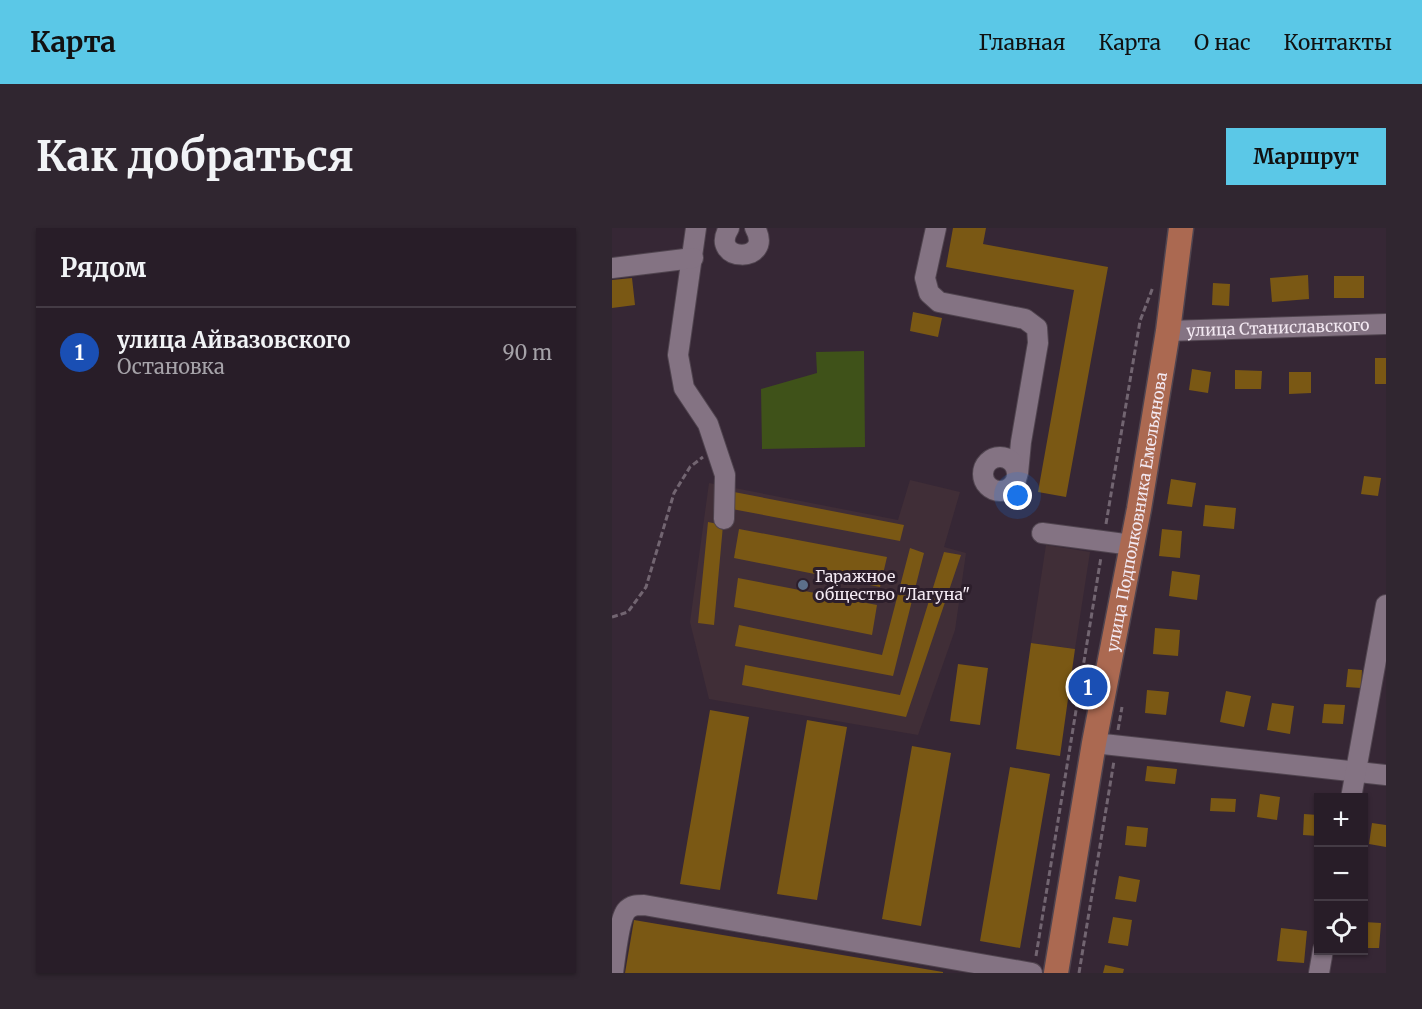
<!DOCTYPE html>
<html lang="ru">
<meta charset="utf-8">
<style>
body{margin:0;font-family:Merriweather,serif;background:#302630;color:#f1f3f6}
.controls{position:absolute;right:18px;bottom:18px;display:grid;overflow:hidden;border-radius:0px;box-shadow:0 2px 4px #0004}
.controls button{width:54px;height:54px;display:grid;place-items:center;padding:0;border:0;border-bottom:2px solid #443b45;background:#281d28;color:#f1f3f6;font:30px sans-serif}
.you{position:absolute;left:406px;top:268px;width:21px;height:21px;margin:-15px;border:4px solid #fff;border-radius:50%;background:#1a73e8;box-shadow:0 0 0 9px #1a73e833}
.badge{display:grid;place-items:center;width:39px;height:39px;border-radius:50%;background:#5bc8e7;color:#fff;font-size:20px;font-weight:700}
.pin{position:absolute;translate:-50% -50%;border:3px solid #fff;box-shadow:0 2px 6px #0006}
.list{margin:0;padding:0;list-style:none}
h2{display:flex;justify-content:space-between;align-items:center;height:78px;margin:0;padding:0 24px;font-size:26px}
h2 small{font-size:20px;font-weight:400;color:#a5a2a8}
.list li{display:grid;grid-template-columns:39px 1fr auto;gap:18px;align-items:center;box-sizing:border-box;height:90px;padding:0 24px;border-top:2px solid #443b45}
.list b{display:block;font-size:22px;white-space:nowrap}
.list p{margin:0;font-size:20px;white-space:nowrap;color:#a5a2a8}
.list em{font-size:20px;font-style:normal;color:#a5a2a8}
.icon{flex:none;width:33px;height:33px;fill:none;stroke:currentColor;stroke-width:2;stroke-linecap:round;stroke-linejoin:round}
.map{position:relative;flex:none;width:774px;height:745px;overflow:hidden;border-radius:0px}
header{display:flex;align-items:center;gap:36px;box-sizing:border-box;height:84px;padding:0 30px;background:#5bc8e7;color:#111}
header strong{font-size:28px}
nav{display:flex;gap:33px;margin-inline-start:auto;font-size:21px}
.intro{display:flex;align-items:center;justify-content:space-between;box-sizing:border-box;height:144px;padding:0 36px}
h1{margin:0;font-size:42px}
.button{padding:15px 27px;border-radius:0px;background:#5bc8e7;color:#111;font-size:21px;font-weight:700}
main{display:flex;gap:36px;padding:0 36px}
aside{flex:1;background:#281d28;border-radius:0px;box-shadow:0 2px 4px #0004}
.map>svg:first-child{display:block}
.industrial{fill:#402e37}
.green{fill:#3f5219}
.building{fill:#7a5814}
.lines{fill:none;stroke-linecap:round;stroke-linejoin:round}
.minor-casing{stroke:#50444f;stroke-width:22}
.major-casing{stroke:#50444f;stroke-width:27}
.path{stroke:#726571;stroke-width:3;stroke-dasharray:6 3;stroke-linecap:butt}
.minor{stroke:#847383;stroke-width:20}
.major{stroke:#ab6951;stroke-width:24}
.service-dot{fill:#5c6f8a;stroke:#2c1e2b;stroke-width:2}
.labels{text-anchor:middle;stroke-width:6;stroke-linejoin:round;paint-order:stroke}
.street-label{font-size:16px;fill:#f3e9f2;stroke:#2c1e2b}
.poi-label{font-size:16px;fill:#f3e9f2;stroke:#2c1e2b;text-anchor:start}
</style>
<header>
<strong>Карта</strong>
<nav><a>Главная</a><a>Карта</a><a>О нас</a><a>Контакты</a></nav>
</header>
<div class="intro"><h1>Как добраться</h1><a class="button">Маршрут</a></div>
<main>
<aside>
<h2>Рядом<small></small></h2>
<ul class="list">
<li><span class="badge" style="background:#1a4fb4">1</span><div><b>улица Айвазовского</b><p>Остановка</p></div><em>90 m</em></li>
</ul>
</aside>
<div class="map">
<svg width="774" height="745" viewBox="0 0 774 745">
<rect width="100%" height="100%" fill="#362735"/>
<path class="industrial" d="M298 252 348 264 332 319 354 325 343 402 306 507 97 471 78 394 97 255 286 292Z
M434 317 478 324 463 421 419 415Z"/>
<path class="green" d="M252 123 253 219 150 221 149 161 205 145 204 124Z"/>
<path class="building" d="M341 0H374L371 16 496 39 454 269 426 264 462 62 334 39Z
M696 47 697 71 660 74 658 50Z
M722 48H752V70H722Z
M20 50 23 77 0 80V52Z
M601 55 618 56 617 78 600 77Z
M301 84 330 90 326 109 298 103Z
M763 130H774V156H763Z
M580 141 599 144 596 165 577 162Z
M623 142 650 143 649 161H623Z
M677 144H699V165L677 166Z
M752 248 769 250 766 268 749 266Z
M559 251 584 255 580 279 555 276Z
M122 264 292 297 288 313 120 281Z
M593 277 624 280 622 301 591 298Z
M96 294 111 297 102 397 86 395Z
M127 301 275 329 268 359 122 330Z
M550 301 570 303 568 330 547 328Z
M298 320 312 325 281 448 123 418 127 397 270 427Z
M332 324 349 327 294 489 130 457 133 437 288 467Z
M560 343 588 347 585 372 557 368Z
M126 350 265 377 260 407 122 379Z
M543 400 568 402 566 428 541 426Z
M419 415 463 421 448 528 404 521Z
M346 436 376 440 368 497 338 493Z
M736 441 750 442 749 460 734 459Z
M535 462 557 464 554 487 533 485Z
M614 463 639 468 632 499 608 494Z
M660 475 682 478 678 506 655 502Z
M712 476 733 477 731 496 710 495Z
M98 482 137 489 108 662 68 656Z
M195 492 235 499 205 672 165 666Z
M300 518 339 525 309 698 270 691Z
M535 538 565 541 563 556 533 553Z
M398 539 438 546 408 720 368 713Z
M648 566 668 569 665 592 645 589Z
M599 570 624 571 623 584 598 583Z
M692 586 706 587V608L691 607Z
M760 595 774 597V619L757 616Z
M515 598 536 600 534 619 513 617Z
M507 648 528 652 524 674 503 671Z
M501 689 520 692 516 718 496 715Z
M22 692 331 744V745H13Z
M752 694 769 695 767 720H752Z
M669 700 695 703 692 735 665 733Z
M493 737 512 741 511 745H491Z"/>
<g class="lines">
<g class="minor-casing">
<g id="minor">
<path d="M84 0 66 127 72 160 96 196 113 247 112 291"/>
<path d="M117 0C96 35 163 36 143 0"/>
<path d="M324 0 313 50 317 65 327 74 413 91 425 100 426 115 409 214 406 245"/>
<path d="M0 40 81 30"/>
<path id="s1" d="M556 103 774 96"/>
<circle cx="388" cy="246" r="17"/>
<path d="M430 305 520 317"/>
<path d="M482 515 774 547"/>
<path d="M739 570 774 377"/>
<path d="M1 745C3 731 7 692 14 683 19 677 25 677 32 677L420 745"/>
<path d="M707 745 711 722"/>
</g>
</g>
<g class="major-casing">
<g id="major">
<path id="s2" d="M444 745 482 515 527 281 556 103 569 0"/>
</g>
</g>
<path class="path" d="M494 296 528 93 541 59
M0 389 16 384 34 359 62 265 78 239 91 229
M506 502 510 479
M424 728 489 329
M467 745 502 533"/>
<use href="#minor" class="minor"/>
<use href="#major" class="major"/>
</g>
<circle class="service-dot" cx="191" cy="357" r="6"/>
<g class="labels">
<g class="street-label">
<text dy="6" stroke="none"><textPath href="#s1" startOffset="110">улица Станиславского</textPath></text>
<text dy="6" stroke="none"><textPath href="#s2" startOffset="468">улица Подполковника Емельянова</textPath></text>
</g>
<g class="poi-label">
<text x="203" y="354">Гаражное<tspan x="203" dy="18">общество "Лагуна"</tspan></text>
</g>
</g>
</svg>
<div class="controls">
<button>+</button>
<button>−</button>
<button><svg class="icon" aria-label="locate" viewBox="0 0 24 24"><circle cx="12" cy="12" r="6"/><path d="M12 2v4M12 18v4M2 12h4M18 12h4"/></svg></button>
</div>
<div class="you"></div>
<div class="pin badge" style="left:476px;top:459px;background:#1a4fb4">1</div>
</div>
</main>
